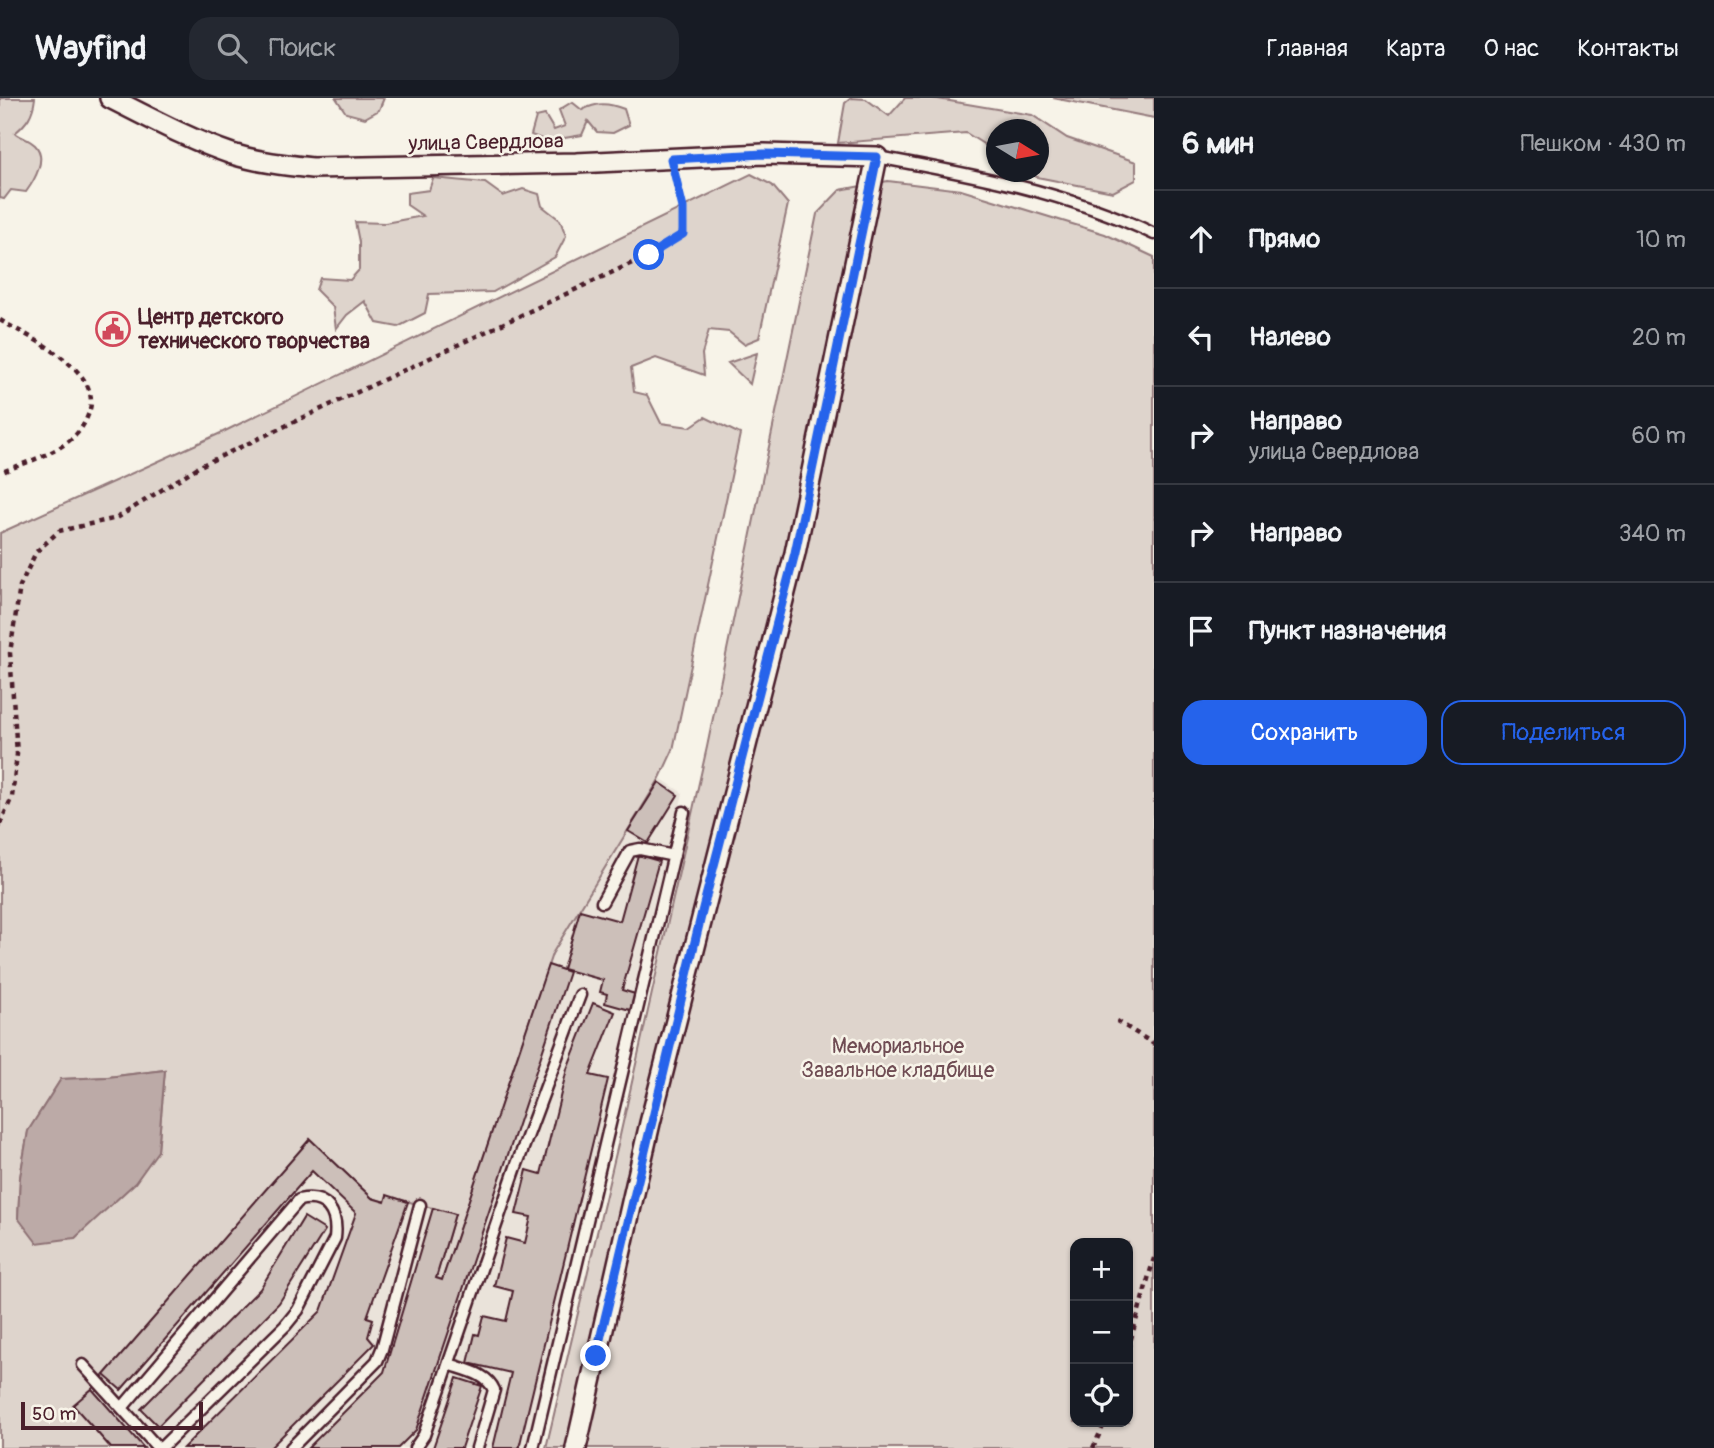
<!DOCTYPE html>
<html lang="ru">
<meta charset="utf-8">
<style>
body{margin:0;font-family:Pangolin,sans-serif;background:#242831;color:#f1f3f6}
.controls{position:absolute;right:21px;bottom:21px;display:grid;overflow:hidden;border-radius:14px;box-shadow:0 2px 5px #0004}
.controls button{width:63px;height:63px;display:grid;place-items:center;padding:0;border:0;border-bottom:2px solid #363941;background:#171b24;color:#f1f3f6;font:35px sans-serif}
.compass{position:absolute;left:986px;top:21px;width:63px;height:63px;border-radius:50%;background:#171b24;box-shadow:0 2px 5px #0004;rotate:101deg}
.scale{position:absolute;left:21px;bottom:18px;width:182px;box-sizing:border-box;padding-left:7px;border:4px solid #4a1f2b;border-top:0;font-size:19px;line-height:24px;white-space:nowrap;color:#4a1f2b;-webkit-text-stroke:5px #f7f3e8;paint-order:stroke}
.stop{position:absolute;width:21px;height:21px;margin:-16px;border:5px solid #2563eb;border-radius:50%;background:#fff}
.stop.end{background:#2563eb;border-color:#fff;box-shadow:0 2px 7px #0008}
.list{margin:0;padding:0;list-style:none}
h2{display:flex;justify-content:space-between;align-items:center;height:91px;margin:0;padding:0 28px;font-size:30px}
h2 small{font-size:23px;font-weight:400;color:#9ea1a6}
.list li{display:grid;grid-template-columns:46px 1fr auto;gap:21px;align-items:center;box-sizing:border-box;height:98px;padding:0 28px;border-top:2px solid #363941}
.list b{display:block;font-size:26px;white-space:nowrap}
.list p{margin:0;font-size:23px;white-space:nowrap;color:#9ea1a6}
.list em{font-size:23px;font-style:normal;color:#9ea1a6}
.actions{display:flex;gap:14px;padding:21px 28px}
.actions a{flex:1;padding:16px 0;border:2px solid #2563eb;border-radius:21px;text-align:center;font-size:24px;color:#2563eb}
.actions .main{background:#2563eb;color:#fff}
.icon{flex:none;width:38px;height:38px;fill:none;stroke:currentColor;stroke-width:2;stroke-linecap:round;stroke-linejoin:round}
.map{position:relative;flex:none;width:1154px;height:1350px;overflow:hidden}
header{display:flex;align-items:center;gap:42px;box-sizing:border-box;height:98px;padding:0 35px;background:#171b24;border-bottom:2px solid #363941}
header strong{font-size:33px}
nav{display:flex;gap:38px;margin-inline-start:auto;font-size:24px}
.search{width:490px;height:63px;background:#242831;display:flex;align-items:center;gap:18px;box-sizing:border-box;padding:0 24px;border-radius:21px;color:#9ea1a6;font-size:26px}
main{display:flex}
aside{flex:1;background:#171b24}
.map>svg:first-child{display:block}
.built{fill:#eae3da}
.green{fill:#ded4cc;stroke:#947a7c;stroke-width:2;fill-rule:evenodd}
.water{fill:#bcaaa7;stroke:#8e7275;stroke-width:2}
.building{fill:#ccbfb9;stroke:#4a1f2b;stroke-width:2}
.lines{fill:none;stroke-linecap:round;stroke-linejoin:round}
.service-casing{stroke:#4a1f2b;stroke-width:15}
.minor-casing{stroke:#4a1f2b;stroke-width:24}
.path{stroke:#4a1f2b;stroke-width:4.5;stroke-dasharray:5 5;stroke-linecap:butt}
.service{stroke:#f7f3e8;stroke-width:10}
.minor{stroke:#f7f3e8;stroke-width:19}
.route{stroke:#2563eb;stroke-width:9}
.labels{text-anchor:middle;stroke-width:5;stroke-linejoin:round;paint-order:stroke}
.street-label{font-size:21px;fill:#4a1f2b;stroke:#f7f3e8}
.poi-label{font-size:21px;font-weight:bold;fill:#4a1f2b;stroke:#f7f3e8;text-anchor:start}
.park-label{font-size:21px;fill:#6f4c53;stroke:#f7f3e8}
</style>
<header>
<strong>Wayfind</strong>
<div class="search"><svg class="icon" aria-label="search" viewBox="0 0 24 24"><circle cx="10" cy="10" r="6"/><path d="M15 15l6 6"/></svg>Поиск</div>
<nav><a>Главная</a><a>Карта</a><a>О нас</a><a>Контакты</a></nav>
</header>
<main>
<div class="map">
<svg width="1154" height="1350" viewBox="0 0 1154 1350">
<rect width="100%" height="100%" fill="#f7f3e8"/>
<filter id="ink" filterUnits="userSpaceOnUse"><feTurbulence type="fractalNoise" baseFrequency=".0143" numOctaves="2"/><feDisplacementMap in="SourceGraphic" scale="14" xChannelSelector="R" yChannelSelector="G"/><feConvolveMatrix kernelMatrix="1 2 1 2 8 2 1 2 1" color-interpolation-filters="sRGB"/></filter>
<g filter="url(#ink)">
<path class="built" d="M660 680 683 695 637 895 614 980 526 1350H111L73 1307 92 1291 310 1041 372 1100 387 1097 455 1116 437 1180 552 856Z"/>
<path class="green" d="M0 0H35C33 17 27 25 15 35 21 39 30 42 35 47 48 60 34 83 26 94L11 92 4 101 0 100Z
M336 0H384L379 12 365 20 346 15Z
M851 0 866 1 889 18 905 0H932L1032 17 1067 40 1136 64V82L1113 94 1037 79 1027 74H1038V32H996V54L966 35 838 45 845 5Z
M1053 0H1154V20Z
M572 4 582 12C597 4 609 5 624 11L629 27 613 35 597 34 588 23 582 37 547 43 531 37 536 19 545 17 554 32 565 28 559 12Z
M751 76 772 87 788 106 759 240 744 246 729 234 709 232 702 256 704 277 656 260 631 270 634 294 647 297 661 325 690 329 705 319 740 336 673 652 660 680 552 856 442 1182 436 1180 455 1116 387 1098 385 1104 372 1100 310 1041 92 1291 74 1307 111 1350H0V435L223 334ZM165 972 158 1053 75 1140 18 1120 20 1079 28 1033 61 981 108 979Z
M433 80 485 85 503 98 523 91 539 96 542 108 560 122 566 138 555 159 493 194 429 196 425 215 398 229 377 225 365 203 347 217 336 231 333 209 316 192 320 180 350 182 359 172V144L355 124 385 125 423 118 407 107V95L429 92Z
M888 83 961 92 1105 136 1154 159V1350H546L619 1042 707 649 817 116 840 92ZM1075 1145H1128V1324H1075Z
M757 255 750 286 728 265Z"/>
<path class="water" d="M165 972 158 1053 135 1085 75 1140 37 1145 18 1120 20 1079 28 1033 61 981 108 979Z"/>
<path class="building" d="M659 684 678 697 648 745 628 733Z
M638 757 659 763 622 892 635 896 630 912 605 905 607 896 600 894 603 882 563 871 580 812 620 823Z
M548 867 569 874 416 1332 398 1350H308L384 1274 433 1110 455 1116 436 1180 442 1182Z
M593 905 615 914 590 977 608 981 519 1350H493L511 1275 468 1265 475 1236 479 1237 484 1218 506 1223 513 1193 494 1188 506 1140 525 1145 531 1119 516 1116 527 1072 541 1076 567 971Z
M310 1041 372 1100 385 1104 387 1097 408 1104 367 1219 373 1221 368 1239 374 1246 270 1350H183L321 1213 356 1115 312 1073 121 1292 104 1277Z
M304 1119 325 1132 279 1205 158 1328 141 1311 260 1191Z
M457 1280 482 1288 461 1350H433Z
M92 1291 144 1350H111L73 1307Z"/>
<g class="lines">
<g class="service-casing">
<path id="service" d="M877 59C970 76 1068 94 1154 136
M602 804 630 753 640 751 674 758
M449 1266C465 1272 487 1275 494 1292L477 1350
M83 1267 158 1350
M122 1310 299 1102C327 1096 338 1115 335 1140L298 1212 285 1228 161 1350
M291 1350 377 1263 382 1251 420 1107
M415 1350 424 1337 516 1069 580 897
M533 1350 684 714"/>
</g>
<g class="minor-casing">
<path id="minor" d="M110 0C150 20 190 42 232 56 258 64 285 67 312 70L576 65 764 56 877 59 795 455 650 1025 576 1350"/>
</g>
<path class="path" d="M0 222C30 240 107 273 88 317 83 330 76 338 65 346 46 359 21 366 0 375
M0 726 12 699 17 656 10 555 20 488 36 454 59 433 117 420 198 369 649 157 683 136V110L676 82
M1117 923 1154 946
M1128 1251 1154 1160
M1093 1350 1105 1324"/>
<use href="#service" class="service"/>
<use href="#minor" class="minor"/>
</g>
</g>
<g class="lines" filter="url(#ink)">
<path class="route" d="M596 1258 703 810 795 455 877 59 764 56 671 61 683 110V136L649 157"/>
</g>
<defs>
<g id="civic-ring" transform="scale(1.75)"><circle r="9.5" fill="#f7f3e8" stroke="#d1495b" stroke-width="1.5"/><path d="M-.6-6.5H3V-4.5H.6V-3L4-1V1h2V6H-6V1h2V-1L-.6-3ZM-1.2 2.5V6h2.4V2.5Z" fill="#d1495b"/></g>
</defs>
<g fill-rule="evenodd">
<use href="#civic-ring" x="113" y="231"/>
</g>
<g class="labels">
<g class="street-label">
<text transform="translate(486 44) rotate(-1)" y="7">улица Свердлова</text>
</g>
<g class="poi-label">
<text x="138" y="226">Центр детского<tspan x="138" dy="24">технического творчества</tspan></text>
</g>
<g class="park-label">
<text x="898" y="955">Мемориальное<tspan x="898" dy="24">Завальное кладбище</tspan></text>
</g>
</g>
</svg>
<div class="controls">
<button>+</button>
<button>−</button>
<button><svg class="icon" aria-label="locate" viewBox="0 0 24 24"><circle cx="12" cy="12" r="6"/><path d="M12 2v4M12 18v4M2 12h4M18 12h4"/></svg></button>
</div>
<svg class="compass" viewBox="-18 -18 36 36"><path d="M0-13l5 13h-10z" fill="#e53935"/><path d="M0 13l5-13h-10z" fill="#9ea1a6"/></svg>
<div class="scale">50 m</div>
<div class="stop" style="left:649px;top:157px"></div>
<div class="stop end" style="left:596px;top:1258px"></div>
</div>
<aside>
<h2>6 мин<small>Пешком · 430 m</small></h2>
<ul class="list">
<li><svg class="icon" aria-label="ahead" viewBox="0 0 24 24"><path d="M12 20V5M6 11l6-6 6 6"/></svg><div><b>Прямо</b></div><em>10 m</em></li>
<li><svg class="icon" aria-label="left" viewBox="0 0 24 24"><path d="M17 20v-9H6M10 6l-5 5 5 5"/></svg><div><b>Налево</b></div><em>20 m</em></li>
<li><svg class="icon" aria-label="right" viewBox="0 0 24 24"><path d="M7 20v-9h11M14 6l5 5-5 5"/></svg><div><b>Направо</b><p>улица Свердлова</p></div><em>60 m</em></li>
<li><svg class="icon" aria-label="right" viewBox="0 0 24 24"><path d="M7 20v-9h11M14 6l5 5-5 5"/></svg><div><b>Направо</b></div><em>340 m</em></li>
<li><svg class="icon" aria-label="arrive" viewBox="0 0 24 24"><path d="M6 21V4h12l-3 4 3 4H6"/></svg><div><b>Пункт назначения</b></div></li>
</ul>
<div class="actions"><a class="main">Сохранить</a><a>Поделиться</a></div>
</aside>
</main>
